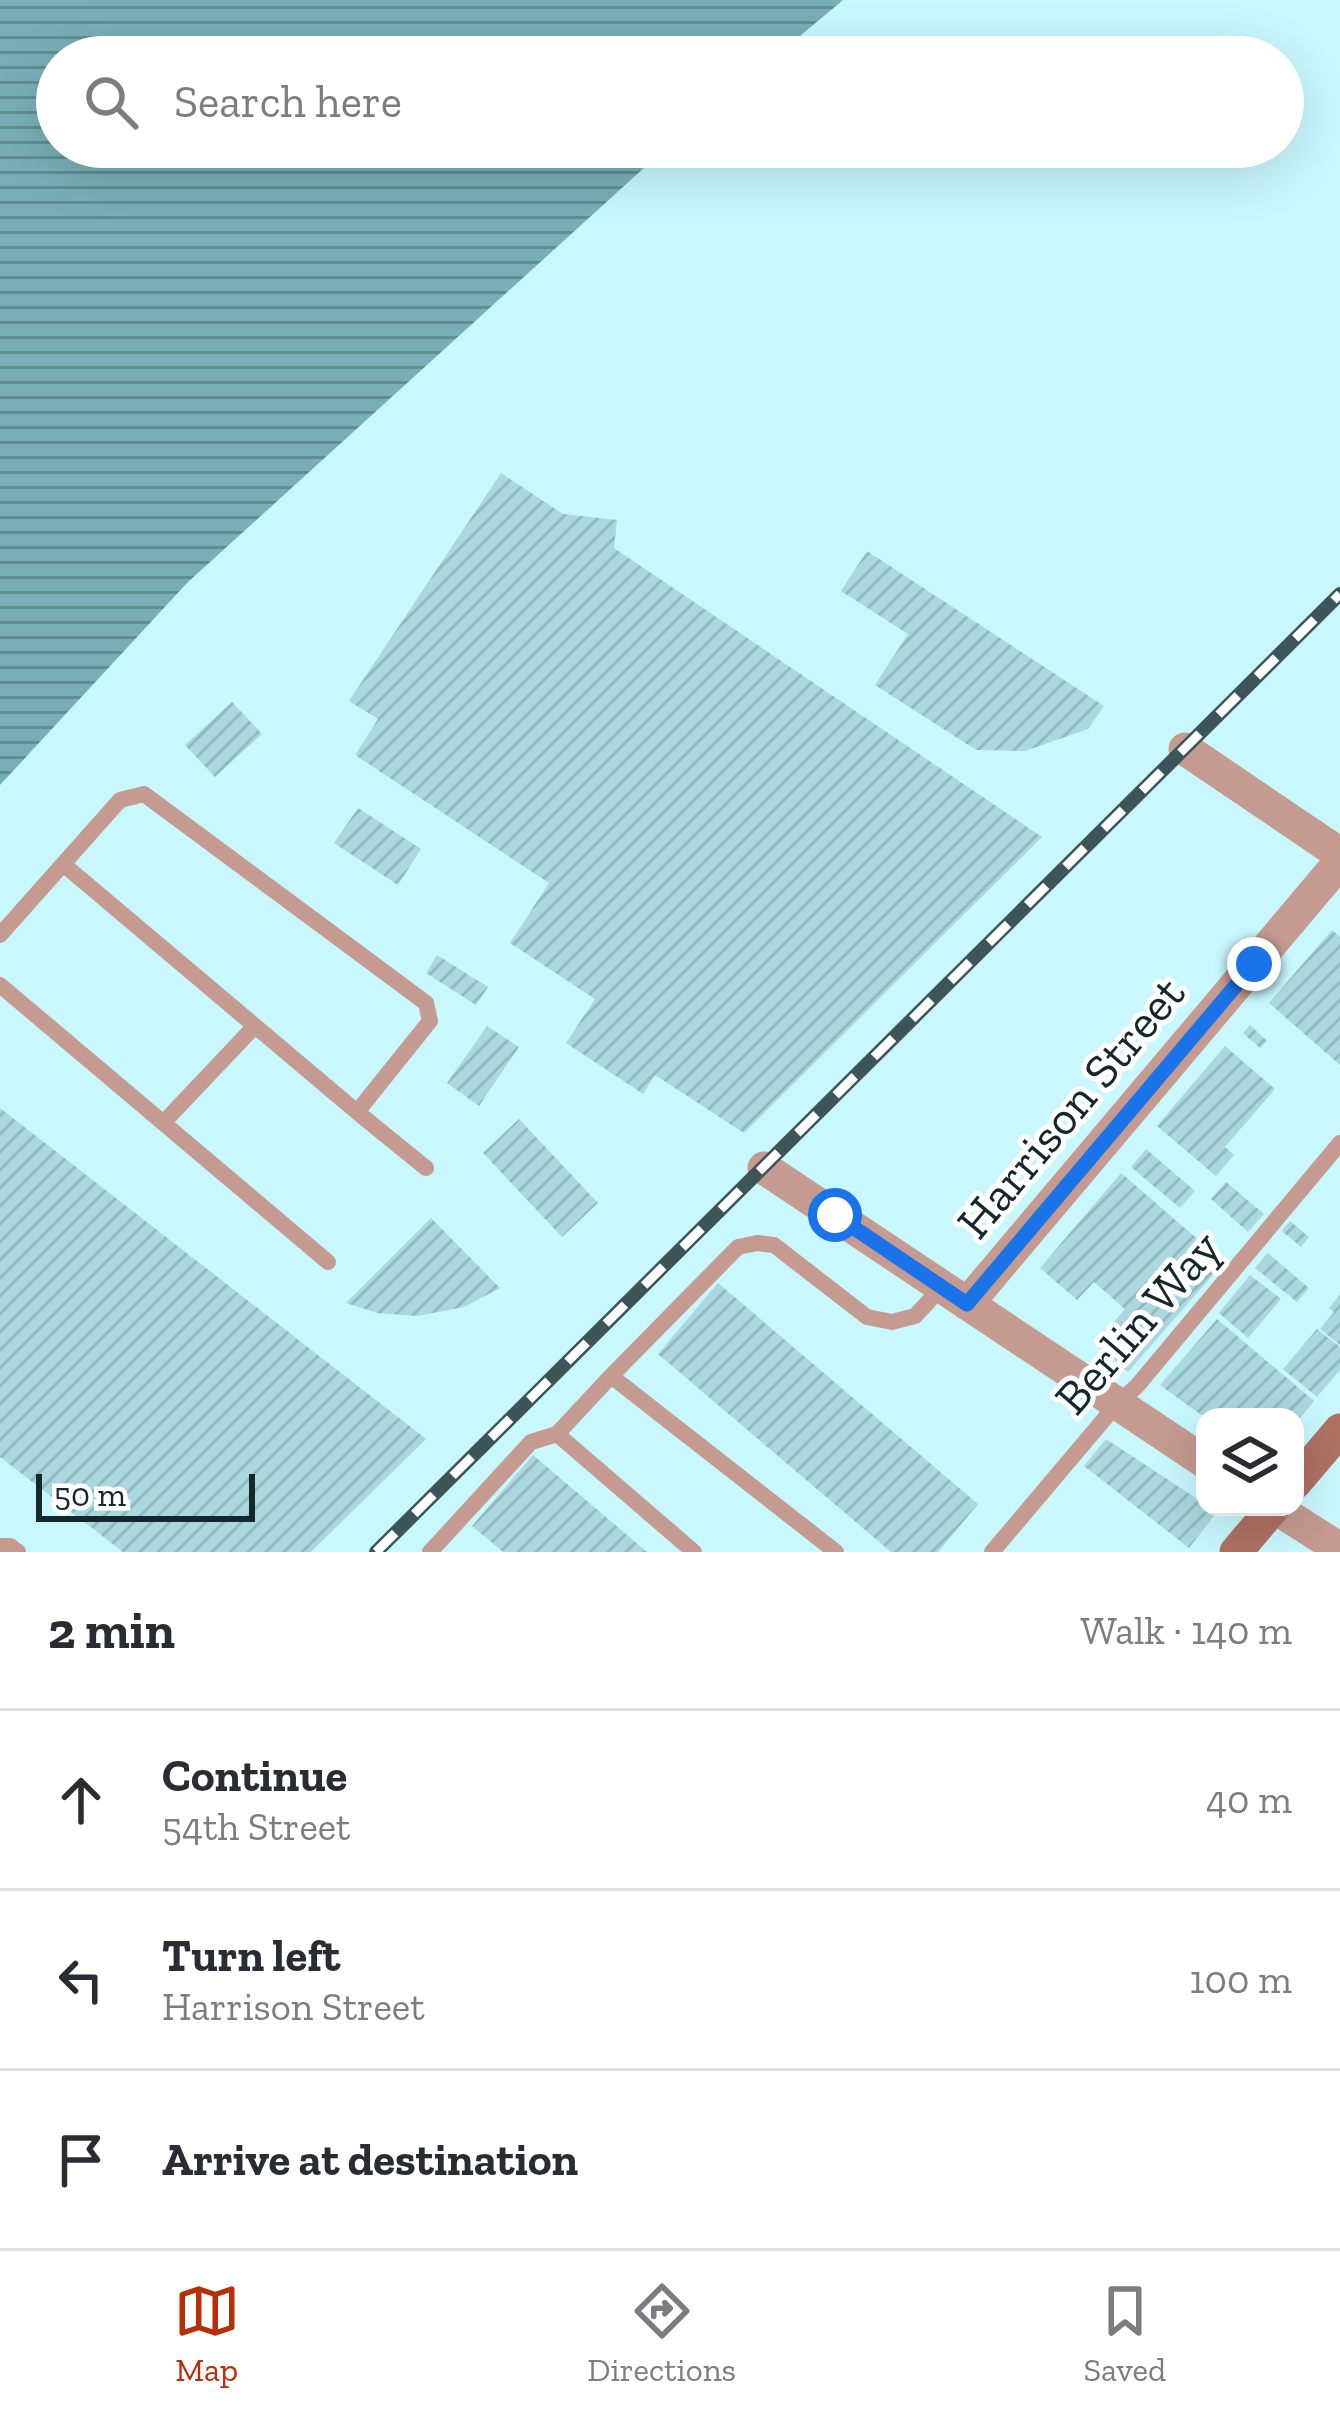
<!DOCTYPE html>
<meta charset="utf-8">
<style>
body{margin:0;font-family:"Zilla Slab",serif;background:#f2f2f3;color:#2b2b33}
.controls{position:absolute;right:36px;bottom:36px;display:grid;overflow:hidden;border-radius:24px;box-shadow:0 12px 48px #0002}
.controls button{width:108px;height:108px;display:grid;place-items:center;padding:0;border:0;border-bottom:3px solid #e1e1e2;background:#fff;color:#2b2b33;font:60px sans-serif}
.scale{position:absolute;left:36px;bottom:30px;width:219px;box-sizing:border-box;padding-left:12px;border:6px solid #15272a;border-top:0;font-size:33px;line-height:42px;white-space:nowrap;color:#15272a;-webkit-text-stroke:9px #fff;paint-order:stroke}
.stop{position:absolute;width:36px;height:36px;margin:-27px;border:9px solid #1a73e8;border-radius:50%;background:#fff}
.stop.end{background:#1a73e8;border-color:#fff;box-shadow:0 3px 12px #0008}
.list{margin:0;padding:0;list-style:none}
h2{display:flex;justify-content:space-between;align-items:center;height:156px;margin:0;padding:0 48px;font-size:51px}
h2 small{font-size:39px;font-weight:400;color:#7c7c81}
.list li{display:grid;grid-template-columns:78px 1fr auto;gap:36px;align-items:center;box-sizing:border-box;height:180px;padding:0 48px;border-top:3px solid #e1e1e2}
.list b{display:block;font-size:45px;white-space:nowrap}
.list p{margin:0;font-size:39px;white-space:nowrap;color:#7c7c81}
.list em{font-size:39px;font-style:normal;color:#7c7c81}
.icon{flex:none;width:66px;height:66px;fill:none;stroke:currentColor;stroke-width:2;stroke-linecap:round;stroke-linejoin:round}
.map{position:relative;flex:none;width:1340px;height:1552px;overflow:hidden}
.search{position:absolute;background:#fff;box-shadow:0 12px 48px #0002;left:36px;right:36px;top:36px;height:132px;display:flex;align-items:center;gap:30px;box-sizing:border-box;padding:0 42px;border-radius:66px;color:#7c7c81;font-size:45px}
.sheet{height:696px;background:#fff}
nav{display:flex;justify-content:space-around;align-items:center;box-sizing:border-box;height:168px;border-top:3px solid #e1e1e2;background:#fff;font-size:33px;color:#7c7c81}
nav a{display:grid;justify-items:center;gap:6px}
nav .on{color:#b82e07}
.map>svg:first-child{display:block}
.water{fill:url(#water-rules)}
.building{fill:url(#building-hatch)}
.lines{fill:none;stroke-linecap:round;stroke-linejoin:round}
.service{stroke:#c59a90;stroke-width:16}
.minor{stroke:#c59a90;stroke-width:33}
.secondary{stroke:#ae7263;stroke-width:33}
.rail-casing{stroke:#3d5559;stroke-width:14}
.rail{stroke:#fff;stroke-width:9;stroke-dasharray:27;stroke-linecap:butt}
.route{stroke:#1a73e8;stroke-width:15}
.labels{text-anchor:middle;stroke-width:10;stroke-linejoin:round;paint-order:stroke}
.street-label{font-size:48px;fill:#15272a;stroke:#fff}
</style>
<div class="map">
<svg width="1340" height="1552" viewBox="0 0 1340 1552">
<defs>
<pattern id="water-rules" width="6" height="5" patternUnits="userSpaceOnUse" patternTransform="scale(3)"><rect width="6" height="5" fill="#78afb7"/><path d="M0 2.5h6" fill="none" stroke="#618e95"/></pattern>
<pattern id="building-hatch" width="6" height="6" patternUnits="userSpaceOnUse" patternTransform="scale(3)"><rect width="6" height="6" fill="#aad8de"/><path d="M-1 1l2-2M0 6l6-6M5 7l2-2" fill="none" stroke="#91b9bf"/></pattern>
</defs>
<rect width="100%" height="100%" fill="#c8f7fd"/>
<path class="water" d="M0 0H843L775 57H57V147H667L187 583 0 785Z"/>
<path class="building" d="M501 473 563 514 617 520 614 548 1042 837 744 1133 655 1075 643 1094 566 1043 595 999 510 943 549 883 355 755 378 719 349 701Z
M867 551 1104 706 1088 729 1025 751 976 750 875 685 908 634 841 591Z
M232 702 262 734 215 777 185 745Z
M358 808 421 849 398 885 334 843Z
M1332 930 1340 937V1065L1269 1003Z
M437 955 488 987 476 1005 426 973Z
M1250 1025 1267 1041 1260 1048 1243 1033Z
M487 1026 519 1047 479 1106 447 1083Z
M1225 1046 1275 1089 1225 1147 1234 1155 1216 1176 1157 1126Z
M0 1108 426 1439 311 1552H123L0 1457Z
M519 1119 598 1203 562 1237 483 1153Z
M1146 1149 1195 1191 1180 1208 1131 1167Z
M1121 1173 1224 1262 1128 1372 1095 1344 1125 1309 1094 1282 1077 1300 1040 1268Z
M1226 1182 1264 1214 1248 1232 1211 1199Z
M431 1218 500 1288 464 1307 417 1316 377 1313 346 1303Z
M1290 1221 1309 1237 1301 1247 1282 1231Z
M1268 1253 1309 1288 1297 1302 1255 1268Z
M1250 1275 1281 1299 1248 1338 1219 1313Z
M718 1283 978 1504 938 1552H891L658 1354Z
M1340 1294V1345L1320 1329 1334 1312 1329 1308Z
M1217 1319 1314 1401 1295 1423V1417H1204L1160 1385Z
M1317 1329 1340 1347V1370L1317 1397 1283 1369Z
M1106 1439 1205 1504V1507L1217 1512 1189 1548 1084 1466Z
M533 1455 647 1552H503L472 1526Z"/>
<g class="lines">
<path class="service" d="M63 864 357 1112
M0 935 120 800 144 794 426 1003 430 1021 357 1112 426 1168
M0 985 328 1262
M163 1123 255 1026
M611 1376 738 1247 757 1243 774 1245 867 1317 892 1322 915 1316 942 1287
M0 1546H10L18 1552
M430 1552 531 1442 557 1434
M694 1552 557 1434 611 1376 836 1552
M992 1552 1117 1404 1137 1386 1340 1143"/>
<path class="minor" d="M1185 749 1340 854
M764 1168 1205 1462
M967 1304 1340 862
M1274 1507 1340 1549"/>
<path class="secondary" d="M1295 1483 1340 1430
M1236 1552 1274 1507"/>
<g class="rail-casing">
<path id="rail" d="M376 1552 1340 594"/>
</g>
<use href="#rail" class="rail"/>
</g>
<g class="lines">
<path class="route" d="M835 1215 967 1304 1254 964"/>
</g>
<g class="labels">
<g class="street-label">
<text transform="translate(1070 1107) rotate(-50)" y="17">Harrison Street</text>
<text transform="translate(1137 1322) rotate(-49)" y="17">Berlin Way</text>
</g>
</g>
</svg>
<div class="controls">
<button><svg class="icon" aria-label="layers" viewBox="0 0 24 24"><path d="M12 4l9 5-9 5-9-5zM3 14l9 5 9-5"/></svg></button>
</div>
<div class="scale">50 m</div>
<div class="stop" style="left:835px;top:1215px"></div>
<div class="stop end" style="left:1254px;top:964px"></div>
<div class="search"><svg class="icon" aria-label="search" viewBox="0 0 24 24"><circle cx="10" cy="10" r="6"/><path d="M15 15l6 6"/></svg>Search here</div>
</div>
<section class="sheet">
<h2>2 min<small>Walk · 140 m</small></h2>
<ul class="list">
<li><svg class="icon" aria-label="ahead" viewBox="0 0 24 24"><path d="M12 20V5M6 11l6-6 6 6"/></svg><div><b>Continue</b><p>54th Street</p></div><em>40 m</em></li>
<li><svg class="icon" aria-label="left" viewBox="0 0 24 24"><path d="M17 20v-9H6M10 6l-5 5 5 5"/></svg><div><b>Turn left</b><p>Harrison Street</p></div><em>100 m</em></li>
<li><svg class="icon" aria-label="arrive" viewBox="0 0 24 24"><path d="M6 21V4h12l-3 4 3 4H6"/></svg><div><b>Arrive at destination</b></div></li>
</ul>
</section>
<nav>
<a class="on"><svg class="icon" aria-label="map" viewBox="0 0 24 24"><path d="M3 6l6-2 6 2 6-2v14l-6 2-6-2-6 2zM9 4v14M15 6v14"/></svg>Map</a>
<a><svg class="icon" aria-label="directions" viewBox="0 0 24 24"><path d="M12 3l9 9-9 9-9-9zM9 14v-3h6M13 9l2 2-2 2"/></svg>Directions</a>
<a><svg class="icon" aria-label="saved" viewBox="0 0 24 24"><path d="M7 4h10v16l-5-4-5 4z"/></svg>Saved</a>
</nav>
